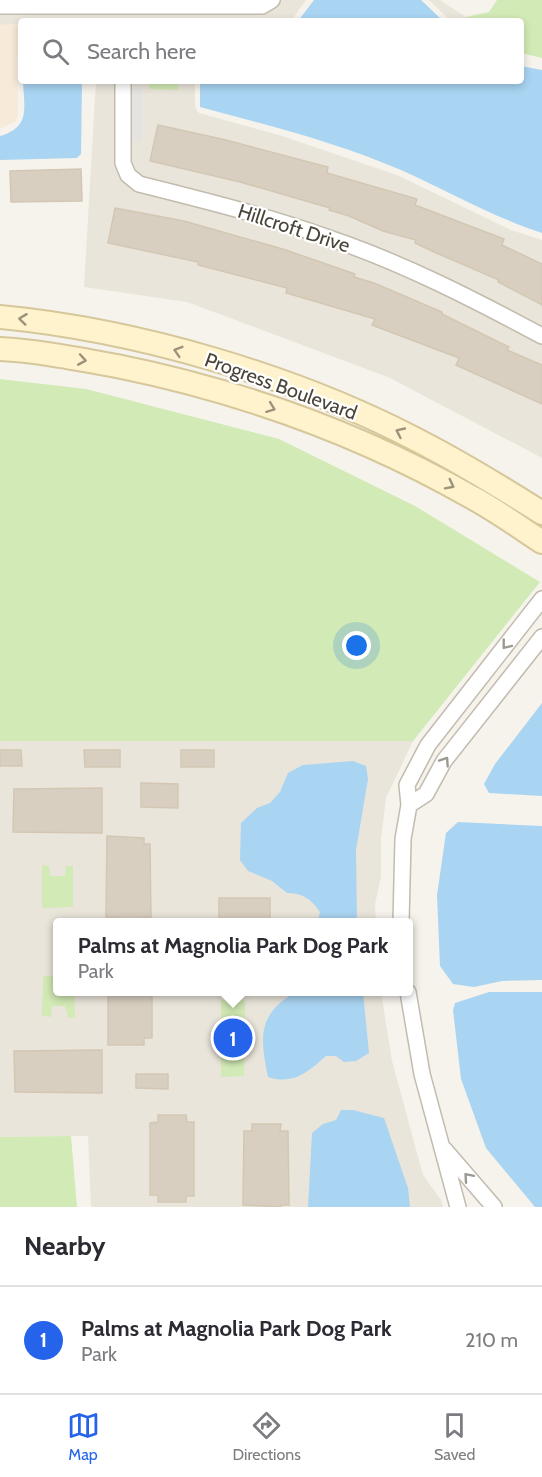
<!DOCTYPE html>
<style>
body{margin:0;font-family:Cabin,sans-serif;background:#f2f2f3;color:#2b2b33}
.you{position:absolute;left:357px;top:646px;width:21px;height:21px;margin:-15px;border:4px solid #fff;border-radius:50%;background:#1a73e8;box-shadow:0 0 0 9px #1a73e833}
.badge{display:grid;place-items:center;width:39px;height:39px;border-radius:50%;background:#2563eb;color:#fff;font-size:20px;font-weight:700}
.pin{position:absolute;translate:-50% -50%;border:3px solid #fff;box-shadow:0 2px 6px #0006}
.popup{position:absolute;left:53px;top:918px;width:360px;height:78px;box-sizing:border-box;display:grid;place-content:center;border-radius:6px;background:#fff;filter:drop-shadow(0 2px 4px #0005);font-size:20px;white-space:nowrap;color:#7c7c81}
.popup b{font-size:22px;color:#2b2b33}
.popup::after{content:'';position:absolute;left:50%;top:100%;margin-left:-12px;border:12px solid transparent;border-top-color:#fff}
.list{margin:0;padding:0;list-style:none}
h2{display:flex;justify-content:space-between;align-items:center;height:78px;margin:0;padding:0 24px;font-size:26px}
h2 small{font-size:20px;font-weight:400;color:#7c7c81}
.list li{display:grid;grid-template-columns:39px 1fr auto;gap:18px;align-items:center;box-sizing:border-box;height:108px;padding:0 24px;border-top:2px solid #e1e1e2}
.list b{display:block;font-size:22px;white-space:nowrap}
.list p{margin:0;font-size:20px;white-space:nowrap;color:#7c7c81}
.list em{font-size:20px;font-style:normal;color:#7c7c81}
.icon{flex:none;width:33px;height:33px;fill:none;stroke:currentColor;stroke-width:2;stroke-linecap:round;stroke-linejoin:round}
.map{position:relative;flex:none;width:542px;height:1207px;overflow:hidden}
.search{position:absolute;background:#fff;box-shadow:0 3px 9px #0003;left:18px;right:18px;top:18px;height:66px;display:flex;align-items:center;gap:15px;box-sizing:border-box;padding:0 21px;border-radius:6px;color:#7c7c81;font-size:22px}
.sheet{height:186px;background:#fff}
nav{display:flex;justify-content:space-around;align-items:center;box-sizing:border-box;height:84px;border-top:2px solid #e1e1e2;background:#fff;font-size:16px;color:#7c7c81}
nav a{display:grid;justify-items:center;gap:3px}
nav .on{color:#2563eb}
.map>svg:first-child{display:block}
.residential{fill:#eae5da}
.commercial{fill:#f7ead8}
.green{fill:#d2eab5}
.parking{fill:#e5e3e0}
.water{fill:#a9d4f2}
.building{fill:#d8cfc1;stroke:#d3c7b4;stroke-width:1.5}
.lines{fill:none;stroke-linecap:round;stroke-linejoin:round}
.street-casing{stroke:#c2bbae;stroke-width:18}
.secondary-casing{stroke:#d6c79b;stroke-width:26}
.street{stroke:#fff;stroke-width:15}
.secondary{stroke:#fff3cd;stroke-width:22}
.oneway{stroke:#9c937c}
.oneway2{stroke:#9c9892}
.labels{text-anchor:middle;stroke-width:4.5;stroke-linejoin:round;paint-order:stroke}
.street-label{font-size:20px;fill:#4b4439;stroke:#fff}
</style>
<div class="map">
<svg width="542" height="1207" viewBox="0 0 542 1207">
<rect width="100%" height="100%" fill="#f6f3ec"/>
<path class="residential" d="M0 0H306L291 21H21V24L0 25Z
M429 0H440L466 17 464 21H451Z
M96 81H195V107L199 113 279 135 397 175 511 230 542 240V458L390 378 187 302 84 287Z
M0 741H413L386 798 381 839V877L375 904 376 922H58V992H381L392 1061 423 1175 441 1200 443 1207H91L88 1136 0 1137Z"/>
<path class="commercial" d="M21 24V50L17 56 18 114 16 121 0 129V25Z"/>
<path class="green" d="M497 0H542V58L521 53V21H463L466 17 489 12Z
M148 81H178V90L150 89Z
M0 379 86 389 279 439 415 506 540 582 413 741H0Z
M42 865 49 866 50 876H65L66 866H73V907L42 908Z
M43 976H57L58 992H74L75 1017 68 1018 65 1006H52L51 1017 42 1016Z
M221 1000H245L244 1076 221 1077Z
M71 1136 77 1207H0V1137Z"/>
<path class="parking" d="M130 88H142V142H130Z"/>
<path class="water" d="M314 0H421L443 21H298Z
M521 66 542 70V233C493 217 448 191 401 170 337 142 267 125 200 107V81H521Z
M23 81H82L81 154 77 158 0 160V136C31 127 24 108 23 81Z
M542 703V796L489 793 484 784 495 764Z
M353 761 366 766 368 779 356 850 357 922H318L320 912C311 899 303 893 287 893L272 881 248 871 240 860 241 823 257 808 270 803 280 792 288 773 303 765Z
M458 822 542 826V980L502 981 474 987 453 984 440 966 437 895 446 833Z
M296 992H363L369 1053 356 1061 344 1062 336 1056H326C307 1073 293 1085 268 1077 260 1038 257 1014 296 992Z
M489 992H542V1207H535L486 1148 461 1079 453 1010 455 1003Z
M341 1110H353L384 1118 408 1188 410 1207H308L312 1133 323 1124 336 1120Z"/>
<path class="building" d="M158 125 226 140 328 167 327 173 417 199 415 205 504 239 502 245 542 264V305L498 282 499 280 434 252 415 243 416 240 383 231 349 216 329 210 330 208 240 182 150 161Z
M81 169 82 201 11 202 10 171Z
M115 208 184 221 286 250 355 274 354 277 374 283 442 312V314L509 347 507 350 542 365V404L456 365 459 358 372 325 375 319 286 293 287 288 198 265V262L108 243Z
M0 750H21L22 766H0Z
M84 750H120V767H85Z
M181 750H214V767H181Z
M141 783 178 784V808L141 807Z
M102 788V833L13 832 14 789Z
M107 836 144 838V844H150L151 917H144V922H117V917H106Z
M219 898H270V922H219Z
M108 992H152V1038H144V1045H108Z
M102 1050V1093L15 1092 14 1051Z
M136 1074H168V1089L136 1088Z
M158 1115H186L187 1122H194V1196H186V1202H158V1195H150V1123L158 1122Z
M252 1124H281L280 1131H288L289 1205H281V1207L243 1205 244 1131H252Z"/>
<g class="lines">
<g class="street-casing">
<path id="street" d="M0 6H262L272 0
M123 81V163L128 175 139 184C203 200 267 216 329 238 403 263 473 299 542 336
M409 805 426 794 444 761 542 637
M401 922 403 839 409 805 407 785 428 745 542 599
M408 992 422 1074 458 1207
M444 1149 494 1207"/>
</g>
<g class="secondary-casing">
<path id="secondary" d="M0 317C137 330 294 376 417 440 460 462 501 487 542 513
M0 349C39 351 78 359 117 366 240 391 363 435 473 498 497 511 519 527 542 542"/>
</g>
<use href="#street" class="street"/>
<use href="#secondary" class="secondary"/>
</g>
<defs><path id="oneway-chevron" d="M-2-3.5L2.5 0L-2 3.5" fill="none" stroke-width="1.6" stroke-linecap="round" stroke-linejoin="round" transform="scale(1.5)"/></defs>
<g class="oneway">
<use href="#oneway-chevron" transform="translate(23 319) rotate(-173)"/>
<use href="#oneway-chevron" transform="translate(178 351) rotate(-163)"/>
<use href="#oneway-chevron" transform="translate(82 360) rotate(10)"/>
<use href="#oneway-chevron" transform="translate(271 408) rotate(21)"/>
<use href="#oneway-chevron" transform="translate(400 432) rotate(-155)"/>
<use href="#oneway-chevron" transform="translate(450 485) rotate(27)"/>
</g>
<g class="oneway2">
<use href="#oneway-chevron" transform="translate(506 645) rotate(128)"/>
<use href="#oneway-chevron" transform="translate(445 761) rotate(-56)"/>
<use href="#oneway-chevron" transform="translate(468 1177) rotate(-131)"/>
</g>
<g class="labels">
<g class="street-label">
<text transform="translate(294 228) rotate(18)" y="7">Hillcroft Drive</text>
<text transform="translate(281 386) rotate(20)" y="7">Progress Boulevard</text>
</g>
</g>
</svg>
<div class="you"></div>
<div class="pin badge" style="left:233px;top:1038px">1</div>
<div class="popup"><b>Palms at Magnolia Park Dog Park</b>Park</div>
<div class="search"><svg class="icon" aria-label="search" viewBox="0 0 24 24"><circle cx="10" cy="10" r="6"/><path d="M15 15l6 6"/></svg>Search here</div>
</div>
<section class="sheet">
<h2>Nearby<small></small></h2>
<ul class="list">
<li><span class="badge">1</span><div><b>Palms at Magnolia Park Dog Park</b><p>Park</p></div><em>210 m</em></li>
</ul>
</section>
<nav>
<a class="on"><svg class="icon" aria-label="map" viewBox="0 0 24 24"><path d="M3 6l6-2 6 2 6-2v14l-6 2-6-2-6 2zM9 4v14M15 6v14"/></svg>Map</a>
<a><svg class="icon" aria-label="directions" viewBox="0 0 24 24"><path d="M12 3l9 9-9 9-9-9zM9 14v-3h6M13 9l2 2-2 2"/></svg>Directions</a>
<a><svg class="icon" aria-label="saved" viewBox="0 0 24 24"><path d="M7 4h10v16l-5-4-5 4z"/></svg>Saved</a>
</nav>
